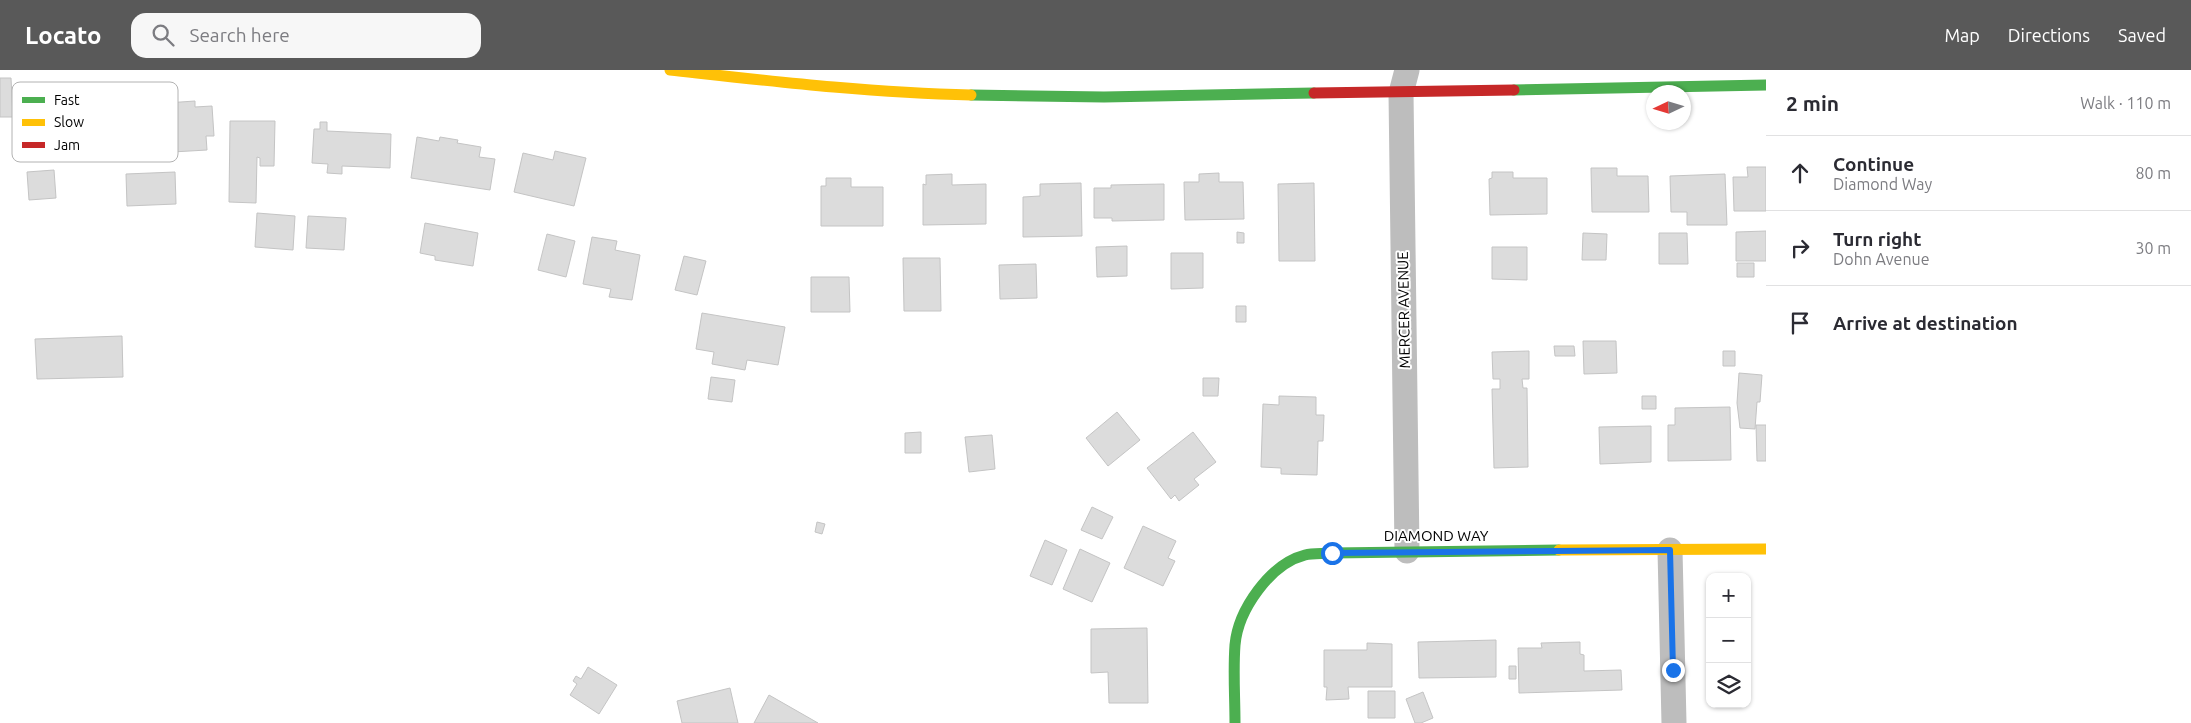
<!DOCTYPE html>
<meta charset="utf-8">
<style>
body{margin:0;font-family:Ubuntu,sans-serif;background:#f7f7f7;color:#2b2b33}
.controls{position:absolute;right:15px;bottom:15px;display:grid;overflow:hidden;border-radius:10px;box-shadow:0 1px 4px #0004}
.controls button{width:45px;height:45px;display:grid;place-items:center;padding:0;border:0;border-bottom:1px solid #e1e1e2;background:#fff;color:#2b2b33;font:25px sans-serif}
.compass{position:absolute;left:1646px;top:15px;width:45px;height:45px;border-radius:50%;background:#fff;box-shadow:0 1px 4px #0004;rotate:266deg}
.stop{position:absolute;width:15px;height:15px;margin:-11px;border:4px solid #1a73e8;border-radius:50%;background:#fff}
.stop.end{background:#1a73e8;border-color:#fff;box-shadow:0 1px 5px #0008}
.list{margin:0;padding:0;list-style:none}
h2{display:flex;justify-content:space-between;align-items:center;height:65px;margin:0;padding:0 20px;font-size:21px}
h2 small{font-size:16px;font-weight:400;color:#7c7c81}
.list li{display:grid;grid-template-columns:32px 1fr auto;gap:15px;align-items:center;box-sizing:border-box;height:75px;padding:0 20px;border-top:1px solid #e1e1e2}
.list b{display:block;font-size:19px;white-space:nowrap}
.list p{margin:0;font-size:16px;white-space:nowrap;color:#7c7c81}
.list em{font-size:16px;font-style:normal;color:#7c7c81}
.icon{flex:none;width:28px;height:28px;fill:none;stroke:currentColor;stroke-width:2;stroke-linecap:round;stroke-linejoin:round}
.map{position:relative;flex:none;width:1766px;height:653px;overflow:hidden}
header{display:flex;align-items:center;gap:30px;box-sizing:border-box;height:70px;padding:0 25px;background:#595959;color:#fff}
header strong{font-size:24px}
nav{display:flex;gap:28px;margin-inline-start:auto;font-size:18px}
.search{width:350px;height:45px;background:#f7f7f7;display:flex;align-items:center;gap:12px;box-sizing:border-box;padding:0 18px;border-radius:15px;color:#7c7c81;font-size:19px}
main{display:flex}
aside{flex:1;background:#fff}
.map>svg:first-child{display:block}
.building{fill:#dcdcdc;stroke:#c4c4c4}
.lines{fill:none;stroke-linecap:round;stroke-linejoin:round}
.street{stroke:#bdbdbd;stroke-width:25}
.fast{stroke:#4caf50;stroke-width:11}
.slow{stroke:#ffc107;stroke-width:11}
.jam{stroke:#c62828;stroke-width:11}
.route{stroke:#1a73e8;stroke-width:6}
.labels{text-anchor:middle;stroke-width:4;stroke-linejoin:round;paint-order:stroke}
.street-label{font-size:15px;fill:#000;stroke:#fff}
.key{fill:#fff;stroke:#b2b2b2;stroke-width:1}
.key-label{font-size:14px;fill:#000}
</style>
<header>
<strong>Locato</strong>
<div class="search"><svg class="icon" aria-label="search" viewBox="0 0 24 24"><circle cx="10" cy="10" r="6"/><path d="M15 15l6 6"/></svg>Search here</div>
<nav><a>Map</a><a>Directions</a><a>Saved</a></nav>
</header>
<main>
<div class="map">
<svg width="1766" height="653" viewBox="0 0 1766 653">
<rect width="100%" height="100%" fill="#fff"/>
<path class="building" d="M0 8H11L13 47H0Z
M195 31V37L212 36 214 66H206L207 80 155 83 153 64 147 65 146 38 166 37V33Z
M230 51H275L274 96H260V88L257 87 256 133 229 132Z
M320 52H327V61L391 64 390 98 342 96V104L327 103 328 94 312 93 314 59H320Z
M417 67 439 71 440 67 458 70 457 73 481 77 479 87 495 89 490 120 411 108Z
M555 81 586 88 574 136 514 122 523 83 553 90Z
M1747 97H1766V141H1734L1733 107H1748Z
M1591 98H1617V106H1648L1649 142H1592Z
M54 100 56 128 29 130 27 102Z
M175 102 176 134 127 136 126 104Z
M1492 102H1513V108H1547V144L1490 145 1489 109 1492 108Z
M1219 103V112H1243L1244 149 1185 150 1184 112H1199V104Z
M952 104V115L986 114V154L923 155V114L926 115V105Z
M1725 104 1727 155H1687V142H1671L1670 106Z
M826 108H851V117H883V156H821V116H826Z
M1081 113 1082 166 1023 167V127L1040 126V114Z
M1314 113 1315 191H1279L1278 114Z
M1164 114V150L1112 151V148H1094V118H1111V115Z
M257 143 295 146 293 180 255 177Z
M308 146 346 148 344 180 306 178Z
M425 153 478 163 473 196 435 190V186L420 183Z
M1766 161V191H1736V162Z
M1237 162 1244 163V173H1237Z
M1583 163 1607 164 1606 190H1582Z
M1659 163H1687L1688 194H1659Z
M547 164 575 171 566 207 538 200Z
M592 167 617 171 615 180 640 185 632 230 609 227 611 219 583 214Z
M1127 176V206L1097 207 1096 177Z
M1492 177H1527V210L1492 209Z
M1171 183H1203V218L1171 219Z
M684 186 706 191 697 225 675 220Z
M903 188H940L941 241H904Z
M1737 193H1754V207H1737Z
M1036 194 1037 228 1000 229 999 195Z
M811 207H849L850 242H811Z
M1236 236H1246V252H1236Z
M702 243 785 257 778 295 747 290 745 300 712 294 714 282 696 279Z
M122 266 123 307 37 309 35 269Z
M1583 271H1616L1617 303 1584 304Z
M1554 276H1574L1575 286H1555Z
M1529 281V309H1522L1523 318H1527L1528 397 1494 398 1492 319H1500V309H1493L1492 282Z
M1723 281H1735V296H1723Z
M1739 303 1762 305 1760 332H1757L1755 359 1740 358 1737 333Z
M711 307 735 310 732 332 708 329Z
M1203 308H1219L1218 326H1203Z
M1279 326 1316 327V345H1324L1323 371H1318L1317 405 1281 404V398L1261 397 1263 334 1279 335Z
M1642 326H1656V339H1642Z
M1730 337 1731 390 1668 391V355H1675V338Z
M1117 342 1140 370 1108 396 1086 368Z
M1756 355H1766V391H1757Z
M1651 356V392L1600 394 1599 357Z
M921 362V383H905V363Z
M1193 362 1216 392 1194 409 1199 415 1179 431 1175 425 1171 429 1147 398Z
M992 365 995 399 969 402 965 367Z
M1092 437 1113 447 1102 469 1081 460Z
M817 452 825 454 822 464 815 462Z
M1143 456 1176 471 1168 488 1175 491 1163 516 1124 498Z
M1045 470 1067 480 1052 515 1030 506Z
M1080 479 1110 493 1092 532 1063 519Z
M1147 558 1148 633H1109L1108 602 1091 603V559Z
M1496 570V607L1419 608 1418 572Z
M1580 572V584L1584 585V601L1621 600 1622 620 1519 623 1518 578H1542L1541 573Z
M1367 573 1392 574V617H1348L1349 629 1326 630 1327 617H1324V580H1367Z
M1509 596H1516V609H1509Z
M588 597 617 615 599 644 570 625 577 614 573 611 576 606 581 609Z
M730 618 738 653H682L677 631Z
M1368 621H1395V648H1368Z
M1423 622 1433 648 1421 653H1415L1406 629Z
M769 625 818 653H754Z"/>
<g class="lines">
<path class="street" d="M1670 480 1674 653
M1407 481 1401 23 1407 0"/>
<path class="fast" d="M1514 20 1766 15
M971 25 1104 27 1314 23
M1235 653C1235 627 1233 601 1235 575 1238 540 1270 494 1305 485 1313 483 1323 484 1332 483L1559 480"/>
<path class="slow" d="M670 0C770 11 870 23 971 25
M1559 480 1766 479"/>
<path class="jam" d="M1314 23 1514 20"/>
</g>
<g class="lines">
<path class="route" d="M1332 483 1670 480 1673 600"/>
</g>
<g class="labels">
<g class="street-label">
<text transform="translate(1404 240) rotate(-91)" y="5">MERCER AVENUE</text>
<text x="1436" y="471">DIAMOND WAY</text>
</g>
</g>
<rect x="12" y="12" width="166" height="80" rx="8" class="key"/>
<rect x="22" y="27" width="23" height="6" fill="#4caf50"/>
<rect x="22" y="49" width="23" height="7" fill="#ffc107"/>
<rect x="22" y="72" width="23" height="6" fill="#c62828"/>
<g class="key-label">
<text x="54" y="35">Fast</text>
<text x="54" y="57">Slow</text>
<text x="54" y="80">Jam</text>
</g>
</svg>
<div class="controls">
<button>+</button>
<button>−</button>
<button><svg class="icon" aria-label="layers" viewBox="0 0 24 24"><path d="M12 4l9 5-9 5-9-5zM3 14l9 5 9-5"/></svg></button>
</div>
<svg class="compass" viewBox="-18 -18 36 36"><path d="M0-13l5 13h-10z" fill="#e53935"/><path d="M0 13l5-13h-10z" fill="#7c7c81"/></svg>
<div class="stop" style="left:1332px;top:483px"></div>
<div class="stop end" style="left:1673px;top:600px"></div>
</div>
<aside>
<h2>2 min<small>Walk · 110 m</small></h2>
<ul class="list">
<li><svg class="icon" aria-label="ahead" viewBox="0 0 24 24"><path d="M12 20V5M6 11l6-6 6 6"/></svg><div><b>Continue</b><p>Diamond Way</p></div><em>80 m</em></li>
<li><svg class="icon" aria-label="right" viewBox="0 0 24 24"><path d="M7 20v-9h11M14 6l5 5-5 5"/></svg><div><b>Turn right</b><p>Dohn Avenue</p></div><em>30 m</em></li>
<li><svg class="icon" aria-label="arrive" viewBox="0 0 24 24"><path d="M6 21V4h12l-3 4 3 4H6"/></svg><div><b>Arrive at destination</b></div></li>
</ul>
</aside>
</main>
